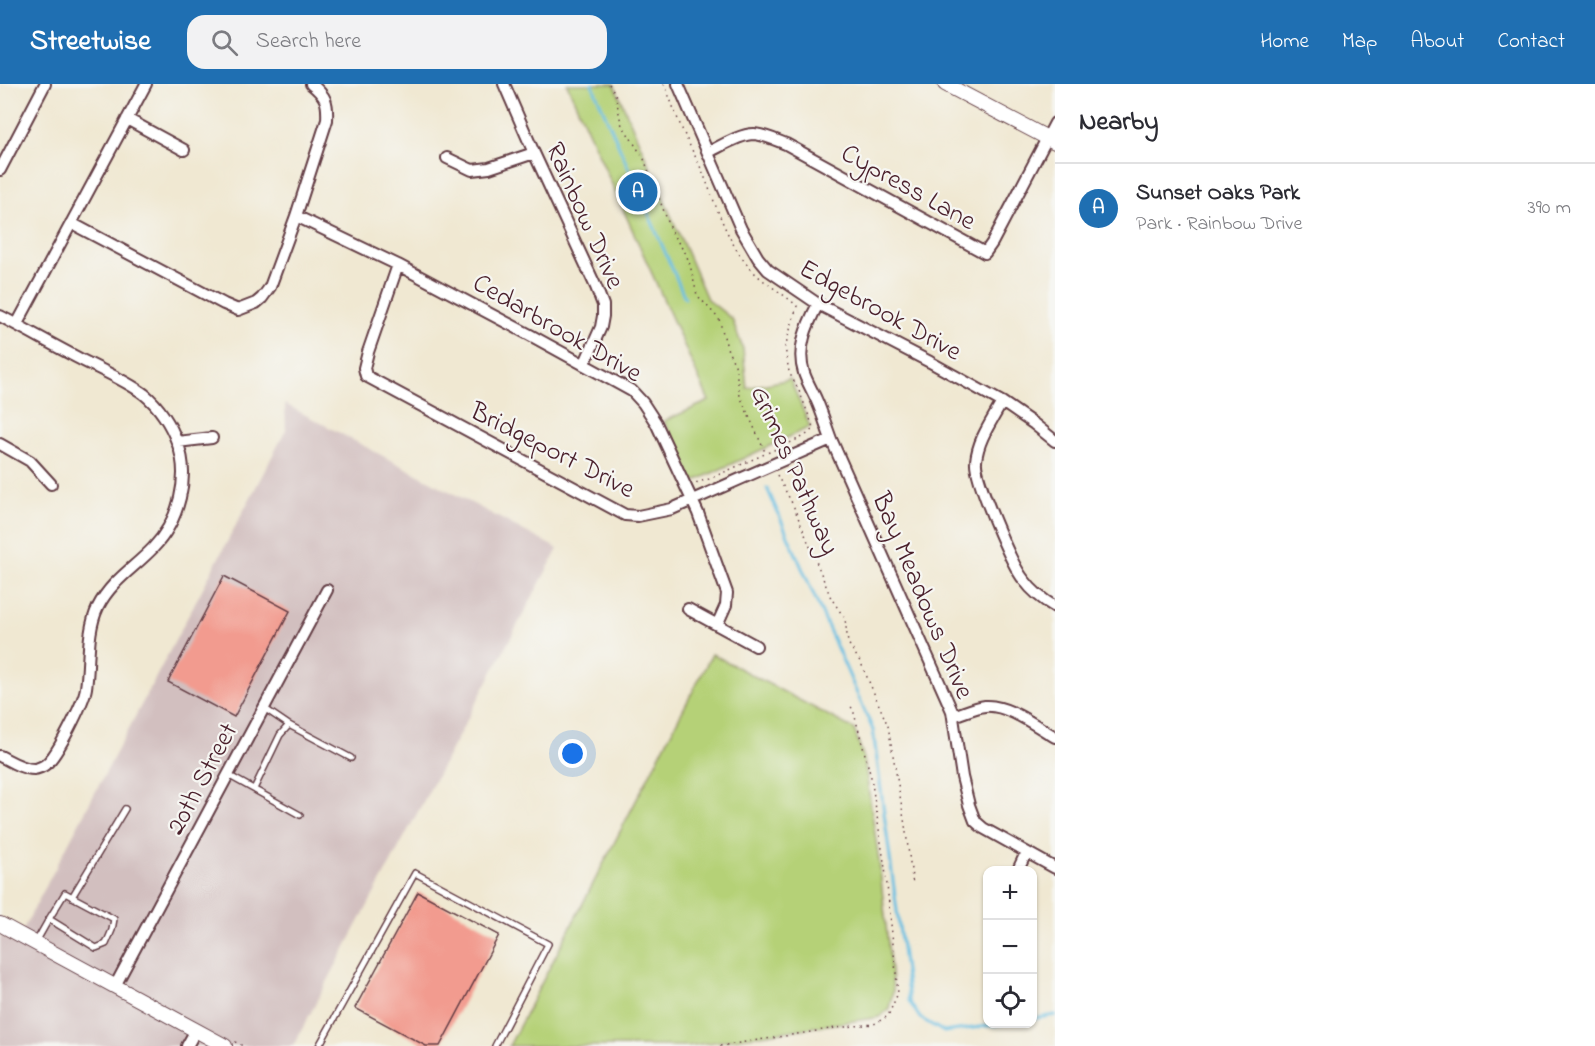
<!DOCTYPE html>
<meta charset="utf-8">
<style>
body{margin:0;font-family:"Indie Flower",sans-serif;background:#f2f2f3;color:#2b2b33}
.controls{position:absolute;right:18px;bottom:18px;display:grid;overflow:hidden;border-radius:12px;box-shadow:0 2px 4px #0004}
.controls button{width:54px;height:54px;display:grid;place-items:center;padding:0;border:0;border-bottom:2px solid #e1e1e2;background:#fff;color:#2b2b33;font:30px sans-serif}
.you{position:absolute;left:573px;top:670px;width:21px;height:21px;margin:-15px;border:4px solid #fff;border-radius:50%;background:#1a73e8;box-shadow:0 0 0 9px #1a73e833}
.badge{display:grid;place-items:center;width:39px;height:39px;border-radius:50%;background:#1f6fb2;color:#fff;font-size:20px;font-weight:700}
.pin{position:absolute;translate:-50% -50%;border:3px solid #fff;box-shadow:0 2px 6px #0006}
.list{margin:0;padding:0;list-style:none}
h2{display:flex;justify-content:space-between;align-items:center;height:78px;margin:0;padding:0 24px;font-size:26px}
h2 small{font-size:20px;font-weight:400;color:#7c7c81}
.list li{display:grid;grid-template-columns:39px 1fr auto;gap:18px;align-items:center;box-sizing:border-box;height:90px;padding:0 24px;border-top:2px solid #e1e1e2}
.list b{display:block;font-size:22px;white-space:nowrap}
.list p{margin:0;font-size:20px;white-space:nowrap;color:#7c7c81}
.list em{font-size:20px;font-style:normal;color:#7c7c81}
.icon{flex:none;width:33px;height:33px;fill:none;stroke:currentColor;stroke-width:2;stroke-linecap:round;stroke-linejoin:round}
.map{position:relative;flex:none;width:1055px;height:962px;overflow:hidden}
header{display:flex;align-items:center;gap:36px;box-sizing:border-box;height:84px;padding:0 30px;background:#1f6fb2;color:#fff}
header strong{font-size:28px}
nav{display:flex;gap:33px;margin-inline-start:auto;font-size:21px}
.search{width:420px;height:54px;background:#f2f2f3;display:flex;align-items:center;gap:15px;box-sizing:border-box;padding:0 21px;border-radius:18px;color:#7c7c81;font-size:22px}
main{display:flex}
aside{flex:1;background:#fff}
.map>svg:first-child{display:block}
.industrial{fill:#d2bfbf}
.green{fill:#b5d177;stroke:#807851;stroke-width:1.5}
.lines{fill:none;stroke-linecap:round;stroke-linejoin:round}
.stream{stroke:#64bee2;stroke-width:3}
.building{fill:#f29b8f}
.service-casing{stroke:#633d44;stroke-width:8}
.minor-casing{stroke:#633d44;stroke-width:14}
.tertiary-casing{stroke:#633d44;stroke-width:16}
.path{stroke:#633d44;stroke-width:1.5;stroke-dasharray:1.5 4.5;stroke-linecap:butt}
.service{stroke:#fff;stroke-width:5}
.minor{stroke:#fff;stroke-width:10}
.tertiary{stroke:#fff;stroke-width:14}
.labels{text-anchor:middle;stroke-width:4.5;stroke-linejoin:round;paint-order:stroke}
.street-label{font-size:27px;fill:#4a1f2b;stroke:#f6f6f2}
</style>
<header>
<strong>Streetwise</strong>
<div class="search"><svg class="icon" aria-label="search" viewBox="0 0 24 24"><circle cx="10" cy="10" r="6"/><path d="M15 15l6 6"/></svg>Search here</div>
<nav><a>Home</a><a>Map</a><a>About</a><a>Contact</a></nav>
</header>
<main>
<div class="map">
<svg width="1055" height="962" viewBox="0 0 1055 962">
<rect width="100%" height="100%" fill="#f6f6f2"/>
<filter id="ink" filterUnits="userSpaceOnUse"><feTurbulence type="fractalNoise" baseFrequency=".0167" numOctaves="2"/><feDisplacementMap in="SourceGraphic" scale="12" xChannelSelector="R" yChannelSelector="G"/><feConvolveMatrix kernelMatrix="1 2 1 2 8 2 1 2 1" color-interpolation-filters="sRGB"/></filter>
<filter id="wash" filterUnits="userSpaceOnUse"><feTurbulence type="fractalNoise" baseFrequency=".008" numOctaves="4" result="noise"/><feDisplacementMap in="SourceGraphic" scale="24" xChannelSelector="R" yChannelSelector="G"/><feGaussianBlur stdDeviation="1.35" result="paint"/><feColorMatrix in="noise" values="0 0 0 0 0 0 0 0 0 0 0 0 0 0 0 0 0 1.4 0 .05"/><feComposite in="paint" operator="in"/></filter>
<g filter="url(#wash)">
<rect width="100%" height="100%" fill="#f0e8d2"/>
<path class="industrial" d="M285 320 558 465 293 962H0V851L16 859 286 346Z"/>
<path class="green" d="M567 0H614L707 215 732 235 743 265 747 304 790 295 810 343 693 398 664 337 709 317Z
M712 570 854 645 864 675 879 777 893 907 889 924 880 933 688 962H509Z"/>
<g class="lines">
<path class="stream" d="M592 0 685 214
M767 404 873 646 909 917 920 934 944 948 1002 940
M1032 935 1055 931"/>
</g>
<g id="blocks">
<path class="building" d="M224 492 290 527 234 633 168 598Z
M418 808 499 851 440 962H426L355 924Z"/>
</g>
</g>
<g filter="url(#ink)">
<use href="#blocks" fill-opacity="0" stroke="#633d44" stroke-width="1.5"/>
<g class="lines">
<g class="service-casing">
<path id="service" d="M264 624 289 641
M228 691 300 731
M254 705 280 651 289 641 351 674
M65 809 114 835 112 846 106 860 96 864 49 835Z
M72 813 125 725
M36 858 49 835
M319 962 415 789 548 860 495 962"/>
</g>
<g class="minor-casing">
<path id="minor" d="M504 0 534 69 596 203 603 221V232L601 243 584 281
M678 0 741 145 758 174 768 186 818 220 930 278 1002 318 1034 340 1055 357
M127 35 184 66
M709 68C721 62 740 50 754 50 765 51 776 56 786 60L985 169 992 159 1055 39
M447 74 472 86 489 84 534 69
M0 86 45 0
M296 132 398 181 530 251 632 307 643 319 656 339 698 429 727 509 726 521 717 541
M71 139 224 220 238 226 256 219 262 214 270 203 296 132 327 36C328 18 326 12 311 0
M398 181 368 268 364 284 366 292 625 431 638 432 672 425 831 355
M818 220C807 241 796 265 804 289 807 298 812 306 816 315 822 328 826 342 831 355L952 627 962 693 969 721 975 737 983 744 1055 784
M0 232C27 246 53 261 80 275 101 286 125 296 144 310 159 322 171 341 177 358 191 392 179 437 153 464 134 484 111 497 98 523 86 548 90 578 86 604 84 618 57 672 46 680 44 682 37 685 34 685 22 685 10 677 0 672
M17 240 146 0
M1002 318C992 337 978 355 976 377 974 393 1012 482 1024 496 1032 507 1043 516 1055 523
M177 358 212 354
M0 360 30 377 51 400
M688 525 756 562
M953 632C963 629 975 623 985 622 1007 620 1036 642 1055 653
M1018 786 1026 769
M115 902 327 506
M187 962 196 946"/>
</g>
<g class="tertiary-casing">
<path id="tertiary" d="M945 0 1055 58
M0 840 225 962"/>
</g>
<path class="path" d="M609 0 615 9 621 39 644 75 673 151 686 170 690 181 697 211 719 235 728 267 735 281 740 312 765 368
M664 0C671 16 676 32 683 47 689 61 697 75 703 89 716 121 727 158 750 184 764 200 782 208 797 222L785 263 789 288 800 309 812 340 813 345 805 352 709 395 695 399
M777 391 793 421 831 514 845 535 848 559 861 579 888 642 905 741 913 801
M235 958 243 962
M720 962 836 944 874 940 888 932 898 909 886 791 871 693 854 629 850 620"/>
<use href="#service" class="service"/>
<use href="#minor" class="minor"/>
<use href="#tertiary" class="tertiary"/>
</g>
</g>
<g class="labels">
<g class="street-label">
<text transform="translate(909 102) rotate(29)" y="9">Cypress Lane</text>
<text transform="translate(586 131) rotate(66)" y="9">Rainbow Drive</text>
<text transform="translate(881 225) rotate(29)" y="9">Edgebrook Drive</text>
<text transform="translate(558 243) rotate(30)" y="9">Cedarbrook Drive</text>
<text transform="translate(553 365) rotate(27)" y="9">Bridgeport Drive</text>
<text transform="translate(796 386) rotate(66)" y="9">Grimes Pathway</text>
<text transform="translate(924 511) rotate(67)" y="9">Bay Meadows Drive</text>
<text transform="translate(201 694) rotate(-62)" y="9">20th Street</text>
</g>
</g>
</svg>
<div class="controls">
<button>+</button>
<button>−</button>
<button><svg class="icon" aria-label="locate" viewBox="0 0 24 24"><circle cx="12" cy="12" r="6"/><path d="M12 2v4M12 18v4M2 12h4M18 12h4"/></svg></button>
</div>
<div class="you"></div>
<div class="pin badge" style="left:638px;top:108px">A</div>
</div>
<aside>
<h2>Nearby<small></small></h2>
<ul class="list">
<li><span class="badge">A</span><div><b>Sunset Oaks Park</b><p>Park · Rainbow Drive</p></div><em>390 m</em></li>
</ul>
</aside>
</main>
